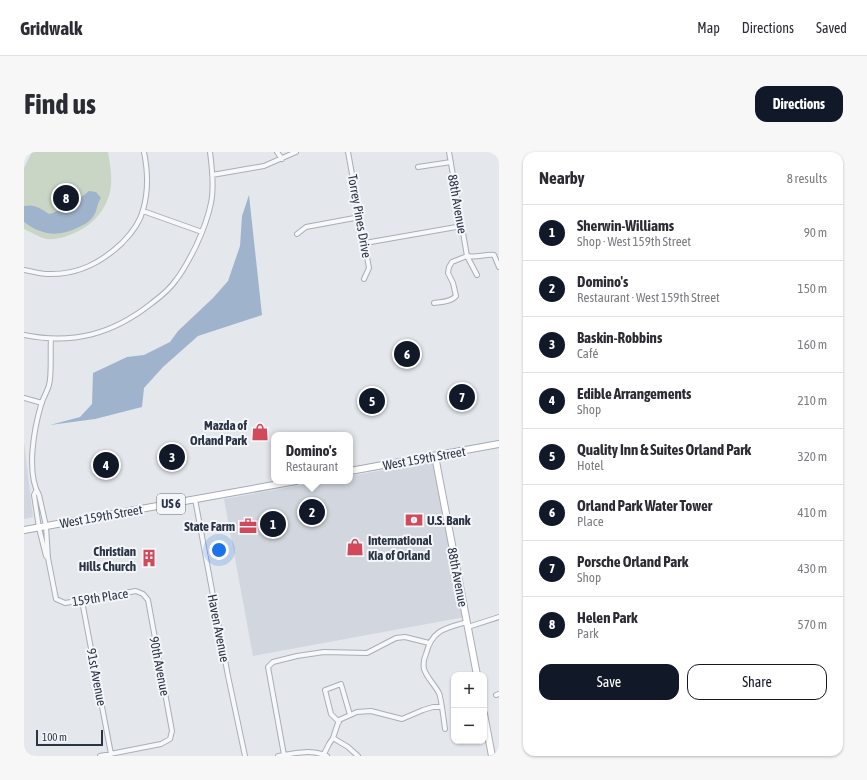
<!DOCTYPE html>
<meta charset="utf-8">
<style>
body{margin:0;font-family:"Asap Condensed",sans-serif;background:#f7f7f7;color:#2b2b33}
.controls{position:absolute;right:12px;bottom:12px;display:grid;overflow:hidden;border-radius:8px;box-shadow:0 1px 3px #0004}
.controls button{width:36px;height:36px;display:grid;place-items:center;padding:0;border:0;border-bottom:1px solid #e1e1e2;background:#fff;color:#2b2b33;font:20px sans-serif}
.scale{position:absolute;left:12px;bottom:10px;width:67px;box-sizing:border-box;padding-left:4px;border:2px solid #2b3445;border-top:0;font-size:11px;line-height:14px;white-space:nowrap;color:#2b3445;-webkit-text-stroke:3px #f4f6f9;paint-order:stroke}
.you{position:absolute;left:195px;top:398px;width:14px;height:14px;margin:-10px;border:3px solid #fff;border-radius:50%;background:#1a73e8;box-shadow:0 0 0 6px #1a73e833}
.badge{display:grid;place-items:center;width:26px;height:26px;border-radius:50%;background:#111827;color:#fff;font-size:13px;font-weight:700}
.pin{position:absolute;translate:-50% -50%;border:2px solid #fff;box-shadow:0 1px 4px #0006}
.popup{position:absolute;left:247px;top:280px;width:82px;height:52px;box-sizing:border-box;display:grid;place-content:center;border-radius:8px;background:#fff;filter:drop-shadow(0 1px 3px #0005);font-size:13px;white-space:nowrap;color:#7c7c81}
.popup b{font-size:15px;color:#2b2b33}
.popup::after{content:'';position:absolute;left:50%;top:100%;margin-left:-8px;border:8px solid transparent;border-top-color:#fff}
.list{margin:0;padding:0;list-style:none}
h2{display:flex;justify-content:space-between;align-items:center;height:52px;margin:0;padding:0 16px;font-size:17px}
h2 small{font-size:13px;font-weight:400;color:#7c7c81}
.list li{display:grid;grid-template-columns:26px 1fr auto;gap:12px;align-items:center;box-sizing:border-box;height:56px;padding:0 16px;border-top:1px solid #e1e1e2}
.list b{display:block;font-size:15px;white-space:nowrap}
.list p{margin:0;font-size:13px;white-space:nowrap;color:#7c7c81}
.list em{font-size:13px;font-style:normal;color:#7c7c81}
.actions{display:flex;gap:8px;padding:12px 16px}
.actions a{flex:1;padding:9px 0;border:1px solid #111827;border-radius:12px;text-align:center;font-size:14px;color:#111827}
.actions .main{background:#111827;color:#fff}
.map{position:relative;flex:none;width:475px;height:604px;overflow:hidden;border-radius:12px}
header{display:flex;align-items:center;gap:24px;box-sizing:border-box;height:56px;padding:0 20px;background:#fff;border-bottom:1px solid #e1e1e2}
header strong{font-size:19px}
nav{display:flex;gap:22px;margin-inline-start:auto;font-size:14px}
.intro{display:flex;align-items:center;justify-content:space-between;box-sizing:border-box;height:96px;padding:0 24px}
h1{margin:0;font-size:28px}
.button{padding:10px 18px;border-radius:12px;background:#111827;color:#fff;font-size:14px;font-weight:700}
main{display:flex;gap:24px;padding:0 24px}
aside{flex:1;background:#fff;border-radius:12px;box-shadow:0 1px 3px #0004}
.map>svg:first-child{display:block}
.built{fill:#d2d6de}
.green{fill:#c9d6c5}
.water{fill:#9fb4cc}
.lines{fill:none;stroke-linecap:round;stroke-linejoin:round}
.street-casing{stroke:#a9aeb7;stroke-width:6}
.secondary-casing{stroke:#a9aeb7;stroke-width:8}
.primary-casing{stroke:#a3abb8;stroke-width:8}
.street{stroke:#f7f8fa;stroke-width:4}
.secondary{stroke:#fff;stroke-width:6}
.primary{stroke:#fff;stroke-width:6}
.labels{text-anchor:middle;stroke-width:4;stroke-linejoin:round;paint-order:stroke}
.shield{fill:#f4f6f9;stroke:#676e7b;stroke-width:1}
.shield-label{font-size:12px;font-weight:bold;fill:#2b3445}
.street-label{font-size:13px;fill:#2b3445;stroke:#f4f6f9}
.poi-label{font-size:13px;font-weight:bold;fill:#2b3445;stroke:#f4f6f9;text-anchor:end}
</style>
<header>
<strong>Gridwalk</strong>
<nav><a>Map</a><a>Directions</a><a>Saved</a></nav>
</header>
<div class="intro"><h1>Find us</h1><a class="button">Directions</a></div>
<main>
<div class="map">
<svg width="475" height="604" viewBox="0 0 475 604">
<rect width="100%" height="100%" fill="#e4e7ec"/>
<path class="built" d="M0 290 9 365 0 367Z
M411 309 441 465 229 504 200 347 300 329H326V324Z"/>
<path class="green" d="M8 0H84C86 12 89 27 86 40 80 63 65 76 43 84 37 86 29 88 22 87 15 85 7 80 0 77V16Z"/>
<path class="water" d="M65 39 72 40 77 46C72 53 74 59 68 66 64 71 61 72 55 75 35 85 19 84 0 70V54C11 52 16 56 25 62L29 61 55 47Z
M225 43 238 163 174 184 139 215 120 236 118 255 71 267 26 273 56 265 68 252 69 221 103 205 120 203 146 190 154 179 189 146 204 129 216 94 218 64Z"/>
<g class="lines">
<g class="street-casing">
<path id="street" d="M253 0 258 7
M324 0 345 116 340 127
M425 0 443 104C452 106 461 102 470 103L475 115
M394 15 427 10
M188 23 240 14 272 0
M119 59 178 80
M273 82 282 75 336 65
M341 91 438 74
M0 118C8 119 16 122 24 122 54 123 77 111 98 91 107 82 116 70 119 58 125 38 124 20 120 0
M410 151C417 150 427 150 432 144L429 131 424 121 425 115 428 110 443 104 453 123
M0 183C49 193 89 182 128 151 136 145 146 137 152 128 160 118 166 106 172 94 178 81 184 66 187 51 190 37 188 15 186 0
M27 187C26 199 28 223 25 233 23 240 19 246 17 253 10 277 2 321 15 343L22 374 24 406 32 447 41 451 112 439 119 442 124 448 148 579 146 587 137 592 76 604
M0 246 18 251
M12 339 10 343 15 376 22 404 24 406
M171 347 204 524 221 604
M58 449 87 602
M444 475 475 465
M472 543 475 542
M315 570 307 562 301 538 317 532 326 563
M421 577C420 569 417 546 415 541 410 532 403 526 400 517 399 512 400 506 402 502 408 478 421 476 443 470
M309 586 324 595 334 604
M300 602 305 592 309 586 315 568 333 560 347 559 378 567 399 558 409 555H417
M260 603 244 515 249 510 273 504 300 500 343 501 372 486 381 485 405 491
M254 604C271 601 287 597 303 604"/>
</g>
<g class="secondary-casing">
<path id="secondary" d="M411 304 453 523
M460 562 468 604"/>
</g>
<g class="primary-casing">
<path id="primary" d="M326 319 475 292
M0 378 272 329"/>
</g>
<use href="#street" class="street"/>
<use href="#secondary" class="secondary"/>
<use href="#primary" class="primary"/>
</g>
<defs>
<g id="shop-bare" transform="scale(1.38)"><path d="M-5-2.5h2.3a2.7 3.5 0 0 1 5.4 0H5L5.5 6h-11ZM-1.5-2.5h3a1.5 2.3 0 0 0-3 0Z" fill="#d1495b" stroke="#f4f6f9" stroke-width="2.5" paint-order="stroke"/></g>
<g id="bank-bare" transform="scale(1.38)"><path d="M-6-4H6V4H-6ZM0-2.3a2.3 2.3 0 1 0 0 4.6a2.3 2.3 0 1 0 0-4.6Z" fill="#d1495b" stroke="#f4f6f9" stroke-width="2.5" paint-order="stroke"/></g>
<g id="office-bare" transform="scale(1.38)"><path d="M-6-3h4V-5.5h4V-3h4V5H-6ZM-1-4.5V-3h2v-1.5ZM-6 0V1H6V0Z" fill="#d1495b" stroke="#f4f6f9" stroke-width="2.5" paint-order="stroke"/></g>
<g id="building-bare" transform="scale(1.38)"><path d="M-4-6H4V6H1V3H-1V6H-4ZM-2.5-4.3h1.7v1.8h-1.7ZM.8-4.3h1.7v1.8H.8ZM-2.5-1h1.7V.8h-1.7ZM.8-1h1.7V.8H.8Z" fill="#d1495b" stroke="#f4f6f9" stroke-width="2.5" paint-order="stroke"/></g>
</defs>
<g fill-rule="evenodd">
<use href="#shop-bare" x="236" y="280"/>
<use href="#bank-bare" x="390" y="368"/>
<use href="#office-bare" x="224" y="374"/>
<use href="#shop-bare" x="331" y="395"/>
<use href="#building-bare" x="125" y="406"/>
</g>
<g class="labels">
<rect class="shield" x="133" y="342" width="28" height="20" rx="3"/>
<g class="shield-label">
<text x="147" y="356">US 6</text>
</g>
<g class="street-label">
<text transform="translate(434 52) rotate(80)" y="5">88th Avenue</text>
<text transform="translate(336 64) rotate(80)" y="5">Torrey Pines Drive</text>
<text transform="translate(400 306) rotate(-10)" y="5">West 159th Street</text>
<text transform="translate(77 364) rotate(-10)" y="5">West 159th Street</text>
<text transform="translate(434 425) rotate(79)" y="5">88th Avenue</text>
<text transform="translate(76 445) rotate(-9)" y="5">159th Place</text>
<text transform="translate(195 476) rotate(79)" y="5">Haven Avenue</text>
<text transform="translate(136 514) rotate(79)" y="5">90th Avenue</text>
<text transform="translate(73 525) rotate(79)" y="5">91st Avenue</text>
</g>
<g class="poi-label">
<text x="223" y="278">Mazda of<tspan x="223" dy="15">Orland Park</tspan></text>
<text x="403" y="373" text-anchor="start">U.S. Bank</text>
<text x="211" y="379">State Farm</text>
<text x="344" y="393" text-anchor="start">International<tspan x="344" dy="15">Kia of Orland</tspan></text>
<text x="112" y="404">Christian<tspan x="112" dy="15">Hills Church</tspan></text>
</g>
</g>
</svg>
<div class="controls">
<button>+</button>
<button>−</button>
</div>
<div class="scale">100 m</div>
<div class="you"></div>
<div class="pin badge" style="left:249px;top:372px">1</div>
<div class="pin badge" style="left:288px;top:360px">2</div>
<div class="popup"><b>Domino's</b>Restaurant</div>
<div class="pin badge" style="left:148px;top:305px">3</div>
<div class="pin badge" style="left:82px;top:313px">4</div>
<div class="pin badge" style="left:348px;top:249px">5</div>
<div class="pin badge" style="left:383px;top:202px">6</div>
<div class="pin badge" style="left:438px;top:245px">7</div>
<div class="pin badge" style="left:42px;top:46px">8</div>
</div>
<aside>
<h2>Nearby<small>8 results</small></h2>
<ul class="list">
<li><span class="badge">1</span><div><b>Sherwin-Williams</b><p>Shop · West 159th Street</p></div><em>90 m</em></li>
<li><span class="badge">2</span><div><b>Domino's</b><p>Restaurant · West 159th Street</p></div><em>150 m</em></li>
<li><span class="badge">3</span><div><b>Baskin-Robbins</b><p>Café</p></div><em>160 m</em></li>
<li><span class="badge">4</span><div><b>Edible Arrangements</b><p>Shop</p></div><em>210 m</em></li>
<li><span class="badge">5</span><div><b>Quality Inn &amp; Suites Orland Park</b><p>Hotel</p></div><em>320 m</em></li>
<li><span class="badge">6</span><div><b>Orland Park Water Tower</b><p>Place</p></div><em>410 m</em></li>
<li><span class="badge">7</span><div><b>Porsche Orland Park</b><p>Shop</p></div><em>430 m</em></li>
<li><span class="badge">8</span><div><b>Helen Park</b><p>Park</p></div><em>570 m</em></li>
</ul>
<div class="actions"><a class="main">Save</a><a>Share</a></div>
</aside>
</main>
